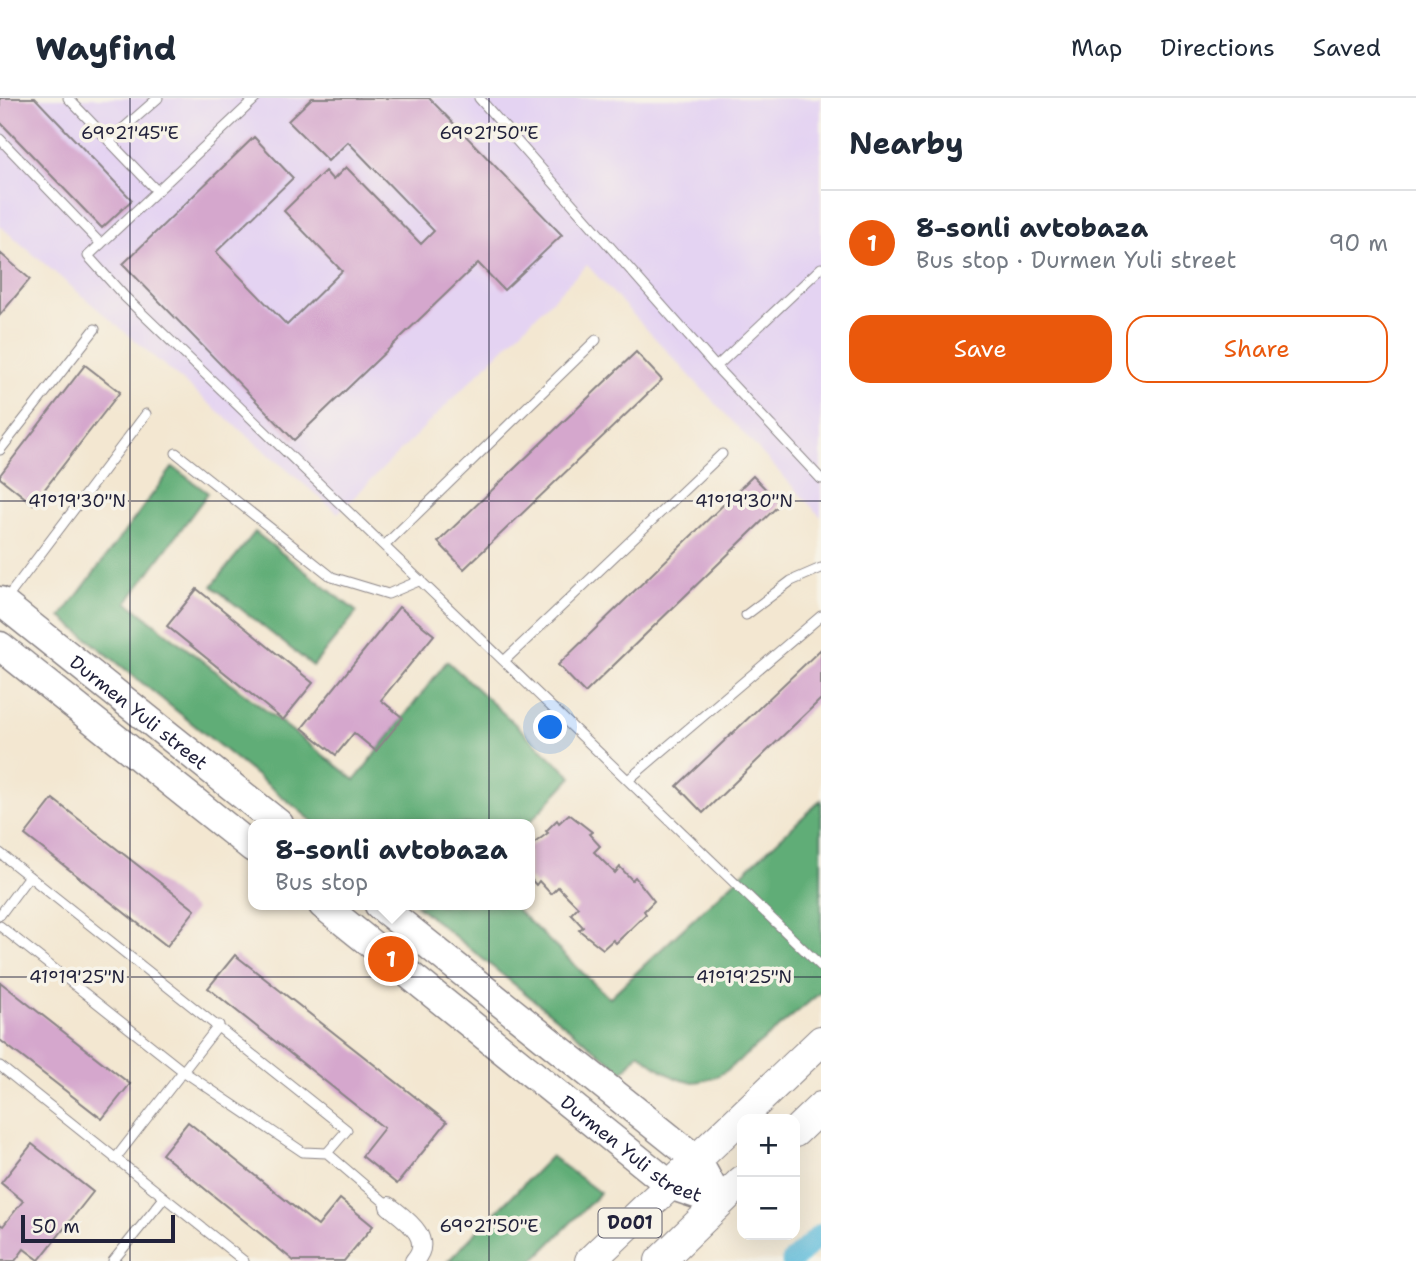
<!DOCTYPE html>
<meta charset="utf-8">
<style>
body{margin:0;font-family:"Shantell Sans",sans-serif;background:#f6f6f7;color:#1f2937}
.controls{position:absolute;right:21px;bottom:21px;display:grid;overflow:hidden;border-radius:14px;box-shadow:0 7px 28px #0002}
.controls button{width:63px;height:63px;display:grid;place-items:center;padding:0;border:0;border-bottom:2px solid #e0e1e3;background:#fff;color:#1f2937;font:35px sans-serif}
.scale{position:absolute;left:21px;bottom:18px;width:154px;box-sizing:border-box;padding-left:7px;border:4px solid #22223b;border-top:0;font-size:19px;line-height:24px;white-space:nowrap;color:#22223b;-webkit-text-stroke:5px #f7f3e8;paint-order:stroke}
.you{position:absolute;left:551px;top:630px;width:24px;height:24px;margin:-18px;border:5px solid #fff;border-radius:50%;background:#1a73e8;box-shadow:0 0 0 10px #1a73e833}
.badge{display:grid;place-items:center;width:46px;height:46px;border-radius:50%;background:#ea580c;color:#fff;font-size:23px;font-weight:700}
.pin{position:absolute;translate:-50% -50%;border:4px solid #fff;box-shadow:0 2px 7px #0006}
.popup{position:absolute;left:248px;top:721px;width:287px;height:91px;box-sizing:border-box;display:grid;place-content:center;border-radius:14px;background:#fff;filter:drop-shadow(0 2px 5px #0005);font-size:23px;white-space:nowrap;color:#747a83}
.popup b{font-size:26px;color:#1f2937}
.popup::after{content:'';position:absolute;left:50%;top:100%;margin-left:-14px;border:14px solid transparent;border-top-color:#fff}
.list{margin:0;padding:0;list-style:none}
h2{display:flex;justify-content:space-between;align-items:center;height:91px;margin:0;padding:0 28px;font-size:30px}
h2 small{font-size:23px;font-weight:400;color:#747a83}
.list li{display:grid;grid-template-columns:46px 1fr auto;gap:21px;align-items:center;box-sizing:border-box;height:105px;padding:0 28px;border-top:2px solid #e0e1e3}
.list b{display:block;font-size:26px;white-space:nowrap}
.list p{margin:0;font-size:23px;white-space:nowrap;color:#747a83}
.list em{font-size:23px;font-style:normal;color:#747a83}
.actions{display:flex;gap:14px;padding:21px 28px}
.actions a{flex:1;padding:16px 0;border:2px solid #ea580c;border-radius:21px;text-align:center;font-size:24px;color:#ea580c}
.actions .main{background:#ea580c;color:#fff}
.map{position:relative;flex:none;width:821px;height:1163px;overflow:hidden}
header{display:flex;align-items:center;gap:42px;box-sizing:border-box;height:98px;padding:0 35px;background:#fff;border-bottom:2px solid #e0e1e3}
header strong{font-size:33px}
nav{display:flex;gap:38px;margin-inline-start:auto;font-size:24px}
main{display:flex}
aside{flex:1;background:#fff}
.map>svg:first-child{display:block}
.built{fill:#e4d3f2}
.forest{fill:#60ad77;stroke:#416859;stroke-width:2}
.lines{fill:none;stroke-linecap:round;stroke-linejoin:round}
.canal{stroke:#5fbddd;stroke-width:21}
.building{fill:#d5a7cd}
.service-casing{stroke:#8a8486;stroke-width:11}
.minor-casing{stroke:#8a8486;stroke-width:20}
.primary-casing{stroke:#8a8486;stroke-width:31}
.trunk-casing{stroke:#8a8486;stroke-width:32}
.service{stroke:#fff;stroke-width:9}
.minor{stroke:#fff;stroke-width:18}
.primary{stroke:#fff;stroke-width:28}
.trunk{stroke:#fff;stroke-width:30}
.ticks{fill:none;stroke:#22223b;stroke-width:2;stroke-opacity:0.45}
.labels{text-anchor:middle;stroke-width:7;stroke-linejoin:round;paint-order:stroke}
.shield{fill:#f7f3e8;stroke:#62616f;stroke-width:2}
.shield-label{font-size:18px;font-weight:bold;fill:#22223b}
.street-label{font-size:19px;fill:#22223b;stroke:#f7f3e8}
.ticks-label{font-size:18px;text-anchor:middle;fill:#22223b;stroke:#f7f3e8;stroke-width:7;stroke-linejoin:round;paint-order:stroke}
</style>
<header>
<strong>Wayfind</strong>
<nav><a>Map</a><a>Directions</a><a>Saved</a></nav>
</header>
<main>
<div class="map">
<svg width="821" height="1163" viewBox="0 0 821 1163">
<rect width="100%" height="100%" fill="#f7f3e8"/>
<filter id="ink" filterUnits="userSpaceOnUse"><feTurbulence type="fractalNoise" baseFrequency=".0143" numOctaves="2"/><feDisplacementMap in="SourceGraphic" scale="14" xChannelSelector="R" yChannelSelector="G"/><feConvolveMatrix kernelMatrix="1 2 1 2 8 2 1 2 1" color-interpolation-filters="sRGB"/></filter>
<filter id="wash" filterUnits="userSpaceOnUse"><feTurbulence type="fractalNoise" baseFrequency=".00686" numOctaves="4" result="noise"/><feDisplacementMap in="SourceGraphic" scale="28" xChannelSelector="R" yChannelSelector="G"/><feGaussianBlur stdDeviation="1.57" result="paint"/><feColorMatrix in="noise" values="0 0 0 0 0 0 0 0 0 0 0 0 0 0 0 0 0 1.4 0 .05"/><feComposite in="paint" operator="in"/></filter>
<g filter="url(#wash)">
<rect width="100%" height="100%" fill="#f3e7d1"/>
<path class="built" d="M0 0H821V419L587 167 338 415 0 128Z"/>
<path class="forest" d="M173 369 208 395 127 504 355 682 447 563 572 679 528 726H316L61 519Z
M255 434 357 514 313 568 212 488Z
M821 702V894L729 971C691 997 671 980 639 955L623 974 416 807H512L609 900Z
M551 1058 600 1095 533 1163H448Z"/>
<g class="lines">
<path class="canal" d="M792 1163 821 1136"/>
</g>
<g id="blocks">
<path class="building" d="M0 0H35L132 102 102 130 0 24Z
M312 0H429L562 137 504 192 478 165 294 342 123 166 254 39 293 80 216 154 287 227 342 173 284 113 325 73 333 82 346 69 421 146 434 133 348 44 328 63 288 23Z
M0 155 30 181 0 217Z
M636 254 662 282 464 471 438 444Z
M85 267 120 294 33 406 0 380V377Z
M753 378 780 406 585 595 558 567Z
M197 491 313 585 283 622 167 528Z
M399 509 434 537 381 602 403 620 376 653 354 635 336 657 302 630Z
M821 551V601L703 715 677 688Z
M53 701 195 812 167 848 25 737Z
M569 716 592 734 589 736 600 748 594 754 615 775 620 769 632 782 635 779 654 803 644 813 646 816 616 845 613 842 603 851 579 832 583 829 571 816 578 809 558 789 551 796 539 783 536 787 529 779V749L548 735 546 733 557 722 559 725Z
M235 857 447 1024 397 1086 362 1058 384 1030 208 890Z
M0 884 130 986 102 1021 0 942Z
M188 1024 318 1128 340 1101 373 1128 344 1163H294L162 1056Z
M32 1046 93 1094 39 1162 24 1151 15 1163H0V1126L3 1128 23 1103 1 1085Z"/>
</g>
</g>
<g filter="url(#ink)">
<use href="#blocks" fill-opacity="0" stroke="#8a8486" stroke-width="2"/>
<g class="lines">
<g class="service-casing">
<path id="service" d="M68 0 157 93
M256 0 88 158 124 198 821 868
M479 0 716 269 821 381
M0 41 101 146
M109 43 158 0
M716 269 821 170
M0 352 95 231
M176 355 332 479 388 496 421 482
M385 447 596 242
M4 504 146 316
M746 517 791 483 821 470
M504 563 722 356
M628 682 821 518
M0 755 347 1032 327 1055 389 1108
M0 817 29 778
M0 828 183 973 303 1054 327 1055
M0 968 244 1163
M115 1061 219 927
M113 1163 164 1100"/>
</g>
<g class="minor-casing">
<path id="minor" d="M389 1108C405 1121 435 1140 414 1163"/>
</g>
<g class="primary-casing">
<g id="primary">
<path id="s1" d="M0 503 279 726"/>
<path d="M0 548 253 750"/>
<path id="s2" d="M323 807 670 1087 720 1104"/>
<path d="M379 807 697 1062 720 1104"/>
</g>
</g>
<g class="trunk-casing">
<path id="trunk" d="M795 1034 821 1009
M590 1163 821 943
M660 1163 742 1083"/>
</g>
<use href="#service" class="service"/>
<use href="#minor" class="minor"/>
<use href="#primary" class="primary"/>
<use href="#trunk" class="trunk"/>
</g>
</g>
<path class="ticks" d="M130 0V1163M489 0V1163M0 403H821M0 879H821"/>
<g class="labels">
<rect class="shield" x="598.5" y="1110.5" width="63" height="29" rx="5"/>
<g class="shield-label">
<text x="630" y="1131">D001</text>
</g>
<g class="street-label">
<text dy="7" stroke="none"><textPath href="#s1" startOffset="178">Durmen Yuli street</textPath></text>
<text dy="7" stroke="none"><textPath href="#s2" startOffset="394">Durmen Yuli street</textPath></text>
</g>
</g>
<g class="ticks-label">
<text x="130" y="41">69°21'45"E</text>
<text x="489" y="41">69°21'50"E</text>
<text x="77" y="409">41°19'30"N</text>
<text x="744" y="409">41°19'30"N</text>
<text x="77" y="885">41°19'25"N</text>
<text x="744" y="885">41°19'25"N</text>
<text x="489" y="1134">69°21'50"E</text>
</g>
</svg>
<div class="controls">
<button>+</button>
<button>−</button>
</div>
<div class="scale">50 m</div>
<div class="you"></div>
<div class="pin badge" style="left:391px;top:861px">1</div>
<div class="popup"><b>8-sonli avtobaza</b>Bus stop</div>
</div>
<aside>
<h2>Nearby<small></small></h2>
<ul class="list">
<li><span class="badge">1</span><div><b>8-sonli avtobaza</b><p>Bus stop · Durmen Yuli street</p></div><em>90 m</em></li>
</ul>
<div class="actions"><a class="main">Save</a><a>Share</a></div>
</aside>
</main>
